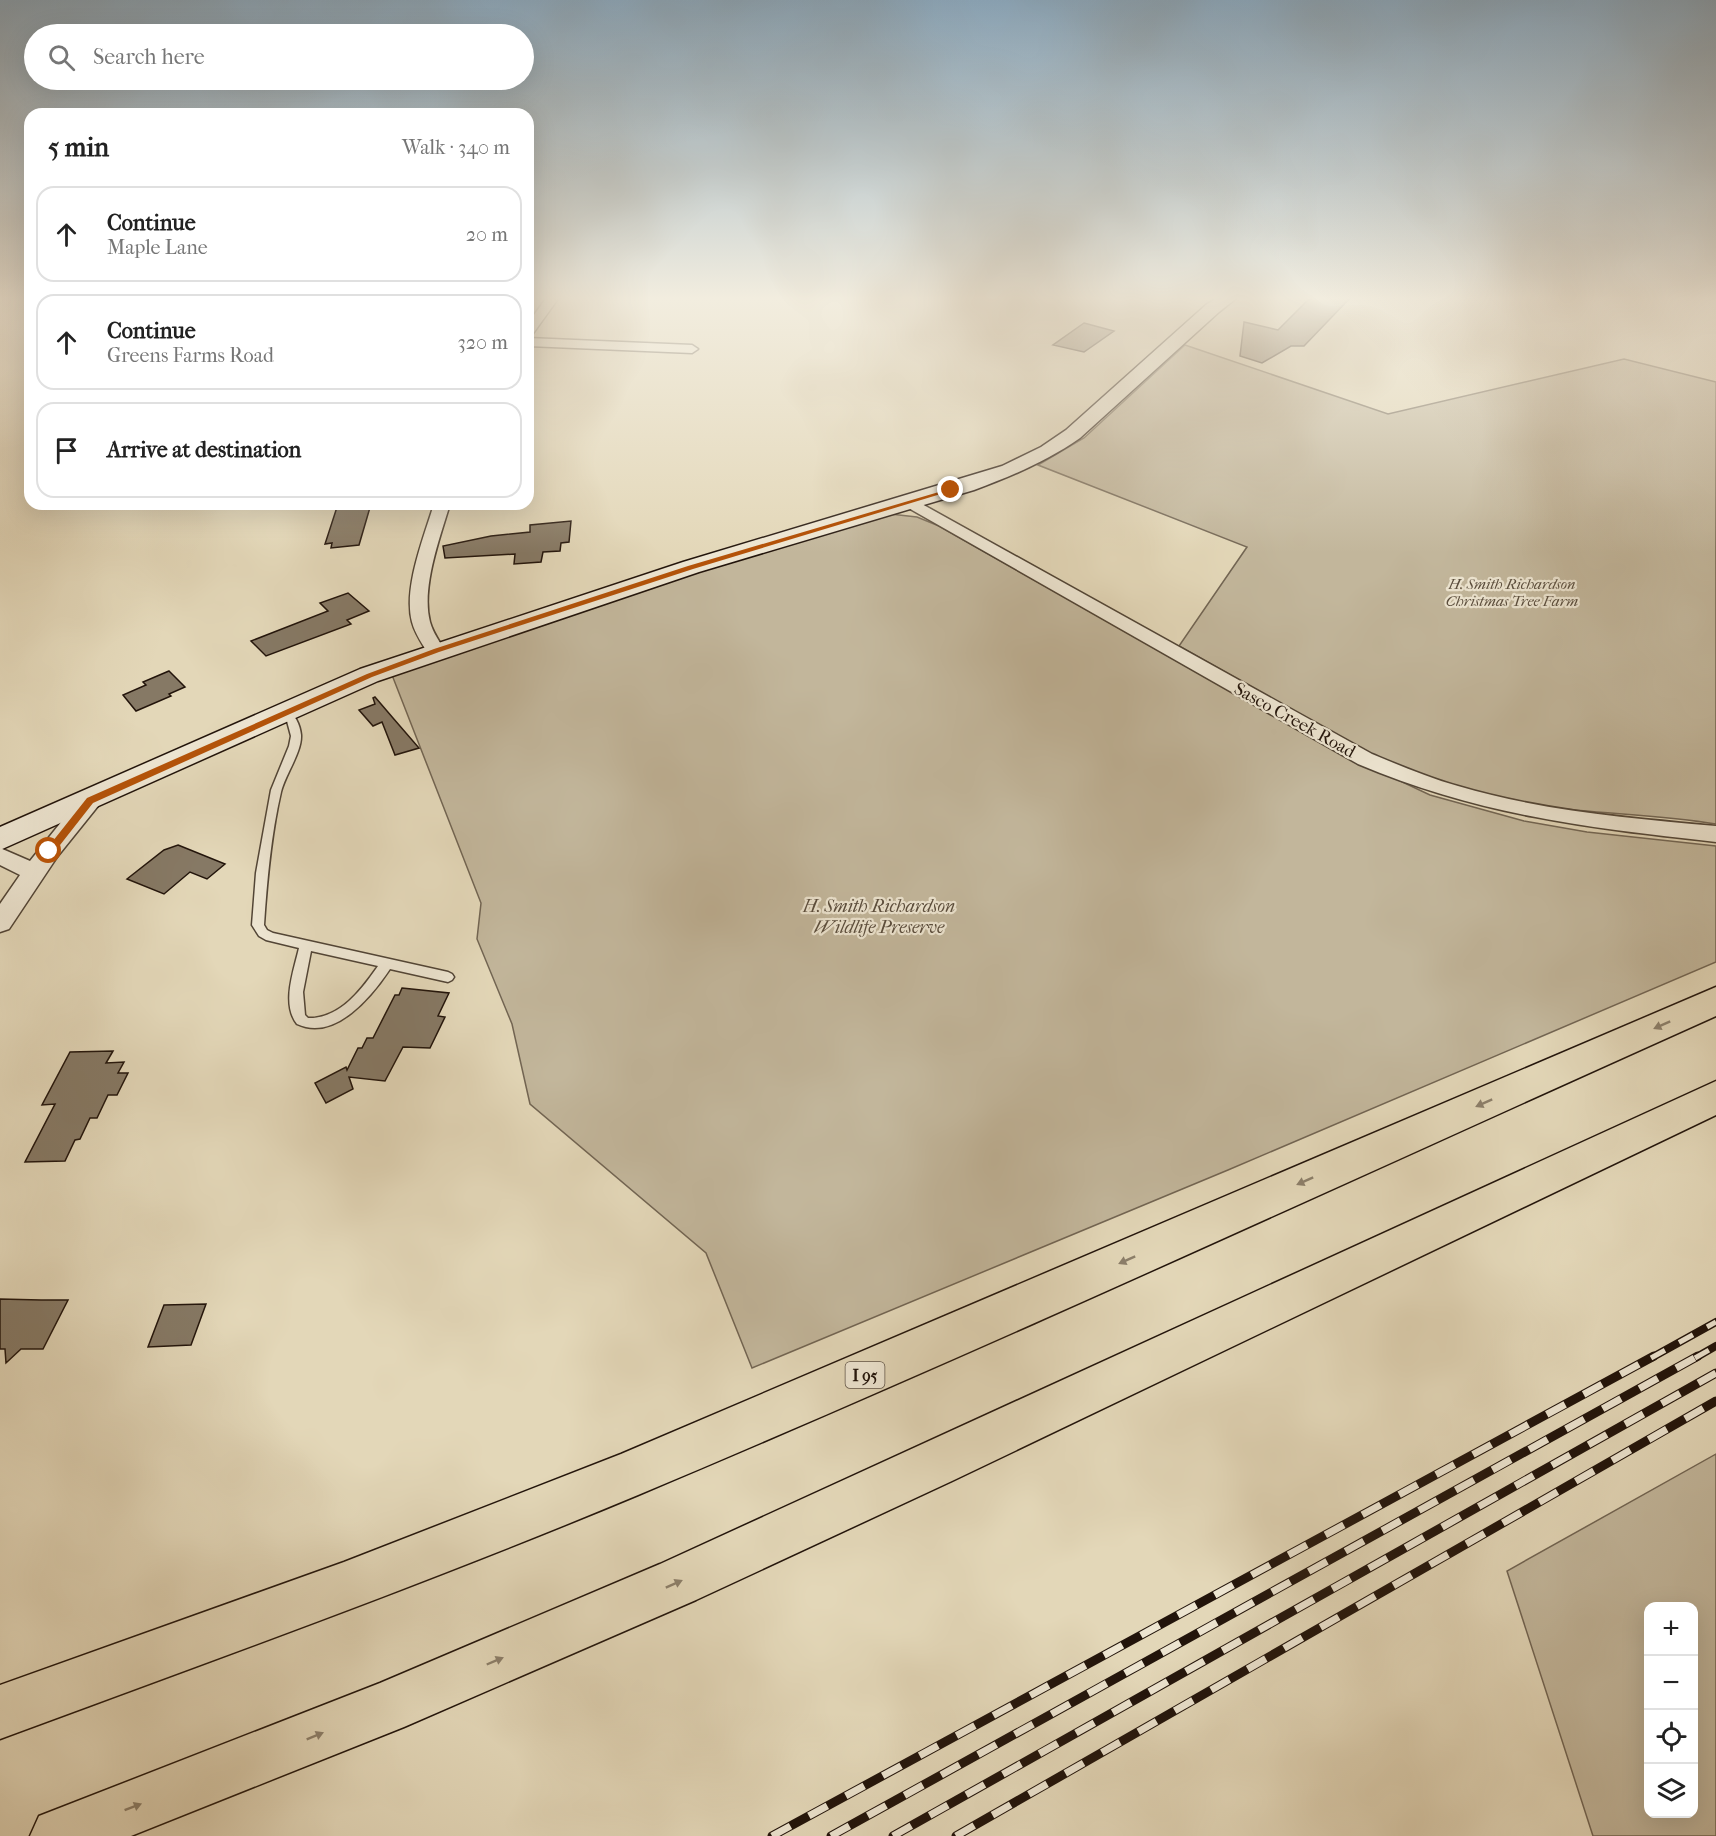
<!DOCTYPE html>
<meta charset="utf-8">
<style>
body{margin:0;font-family:"IM FELL French Canon",serif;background:#f6f6f6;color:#222}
.controls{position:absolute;right:18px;bottom:18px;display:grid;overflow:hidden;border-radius:12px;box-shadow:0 6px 24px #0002}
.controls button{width:54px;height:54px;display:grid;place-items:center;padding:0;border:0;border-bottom:2px solid #e0e0e0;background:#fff;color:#222;font:30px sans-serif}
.stop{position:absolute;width:18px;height:18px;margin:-14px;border:4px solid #b45309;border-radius:50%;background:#fff}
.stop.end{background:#b45309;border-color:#fff;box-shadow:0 2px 6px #0008}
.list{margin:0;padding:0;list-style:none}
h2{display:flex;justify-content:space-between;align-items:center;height:78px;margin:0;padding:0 24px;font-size:26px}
h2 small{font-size:20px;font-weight:400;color:#767676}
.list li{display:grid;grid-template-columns:39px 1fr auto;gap:18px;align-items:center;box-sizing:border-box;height:96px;margin:0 12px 12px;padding:0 12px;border:2px solid #e0e0e0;border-radius:18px}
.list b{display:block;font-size:22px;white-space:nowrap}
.list p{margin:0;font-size:20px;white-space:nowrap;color:#767676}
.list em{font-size:20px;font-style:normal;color:#767676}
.icon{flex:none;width:33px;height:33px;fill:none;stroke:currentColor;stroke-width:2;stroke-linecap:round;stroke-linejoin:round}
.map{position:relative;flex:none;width:1716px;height:1836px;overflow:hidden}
.search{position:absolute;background:#fff;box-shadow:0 6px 24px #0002;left:24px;top:24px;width:510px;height:66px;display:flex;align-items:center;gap:15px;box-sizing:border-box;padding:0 21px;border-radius:33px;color:#767676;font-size:22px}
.panel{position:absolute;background:#fff;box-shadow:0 6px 24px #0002;left:24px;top:108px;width:510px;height:402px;border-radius:18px}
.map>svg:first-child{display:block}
.green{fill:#c2b69b;stroke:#726553;stroke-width:1.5;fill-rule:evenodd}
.building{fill:#867965;stroke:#22140b;stroke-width:1.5}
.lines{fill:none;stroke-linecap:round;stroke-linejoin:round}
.lane-casing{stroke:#524536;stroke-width:3}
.street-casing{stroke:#524536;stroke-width:3}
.secondary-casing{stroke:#22140b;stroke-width:3}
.highway-casing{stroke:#22140b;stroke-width:3}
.lane{fill:#ede5d1;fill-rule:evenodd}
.street{fill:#ede5d1;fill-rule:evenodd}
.secondary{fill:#ede5d1;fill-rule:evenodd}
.highway{fill:#e3d7b8;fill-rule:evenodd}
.rail-far1-casing{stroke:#22140b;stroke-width:8}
.rail-casing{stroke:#22140b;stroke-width:9}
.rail-far1{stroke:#ede5d1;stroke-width:5;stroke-dasharray:16;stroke-linecap:butt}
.rail{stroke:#ede5d1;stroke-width:7;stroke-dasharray:21;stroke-linecap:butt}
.oneway{fill:#8c7f6a}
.route{fill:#b45309}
.labels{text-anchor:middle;stroke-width:4.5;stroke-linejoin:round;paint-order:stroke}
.far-park-label{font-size:15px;font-style:italic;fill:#5a4d3d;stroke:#ede5d1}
.shield{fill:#ede5d1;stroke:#5f5346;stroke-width:1.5}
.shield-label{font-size:16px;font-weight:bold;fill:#22140b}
.street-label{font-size:18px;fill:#22140b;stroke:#ede5d1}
.park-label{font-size:18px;font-style:italic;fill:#5a4d3d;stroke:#ede5d1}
</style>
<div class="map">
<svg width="1716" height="1836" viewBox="0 0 1716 1836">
<rect width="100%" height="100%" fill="#e3d7b8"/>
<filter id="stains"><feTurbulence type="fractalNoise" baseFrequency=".00333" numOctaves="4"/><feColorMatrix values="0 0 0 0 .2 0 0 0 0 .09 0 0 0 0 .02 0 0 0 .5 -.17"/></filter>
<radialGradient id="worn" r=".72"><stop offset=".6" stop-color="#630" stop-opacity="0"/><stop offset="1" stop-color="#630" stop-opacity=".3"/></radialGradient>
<path class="green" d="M1185 345 1388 414 1624 359 1716 382V824C1660 815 1603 814 1547 807 1494 800 1442 784 1392 766L1179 646 1247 547 1038 465 1084 438Z
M890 514 917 517 939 526 1330 748 1430 795 1524 821 1587 832 1716 846V962L1228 1170 752 1368 706 1253 530 1104 512 1024 477 939 481 903 392 675 693 573Z
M1716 1454V1836H1593L1507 1571ZM1694 1606V1814H1648V1606Z"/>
<path class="building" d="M1317 296H1352L1304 346H1291L1262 363 1240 356 1244 322 1278 330 1308 300Z
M1084 323 1114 331 1084 352 1053 345Z
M338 504H371L359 545 331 548 332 543 325 544Z
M571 521 569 542 561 543 560 551 543 552 541 562 514 564 515 554 445 558 443 546 491 536 530 532V525Z
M348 593 369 611 347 620 351 624 266 656 251 641 328 611 320 603Z
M169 671 185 687 169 694 171 696 136 711 123 695 146 685 143 682Z
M375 697 393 718 419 748 395 755 382 722 373 726 359 710 375 704 373 698Z
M178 845 225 864 207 879 190 872 164 894 127 879 164 850Z
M402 988 449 993 438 1016 445 1017 430 1048 403 1047 385 1081 349 1077 353 1089 326 1103 315 1083 346 1067 347 1070 358 1048H362L367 1038H373L395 995H399Z
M113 1051 106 1063 124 1062 118 1073H128L117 1095H108L97 1118H90L80 1139 75 1140 65 1161 25 1162 55 1104 42 1105 70 1052Z
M0 1299 41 1300H68L43 1349H21L6 1363 5 1349H0Z
M206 1304 191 1345 148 1347 164 1305Z"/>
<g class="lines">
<g class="lane-casing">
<path id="lane" d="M285 709C295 713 300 725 301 735 302 752 285 775 281 792 271 835 267 880 264 925L267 930 273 933 448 972 452 974 454 977 452 980 448 982 390 969C372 996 335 1042 297 1024 281 1004 294 970 299 948L266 940 259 936 252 925 256 873 271 790 289 746 291 736 287 721 280 712ZM311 951 378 966C362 989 340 1019 308 1018L305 1015 303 992Z"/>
</g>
<g class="street-casing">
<path id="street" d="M548 296H560L532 335 528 336V323Z
M528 338 692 345 698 349 692 353 528 346Z
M911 498 1372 754C1401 766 1429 778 1458 786 1542 811 1630 818 1716 826V842C1587 828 1479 815 1358 764L905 506 903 503Z
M434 504H450C440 537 421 588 430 622 433 633 440 642 445 651L443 655H429C423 645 415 634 412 622 403 588 424 537 434 504Z
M90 794 98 796 101 801 98 806 57 857 9 929 0 932V904L20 875 0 865V848L30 861 82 796Z"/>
</g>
<g class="secondary-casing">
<path id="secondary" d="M1221 296H1239L1219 312 1080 438C1047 461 1012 476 974 490L699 572 378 681 0 850V827L360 669 683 562 1002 466 1041 447 1066 430 1207 304Z"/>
</g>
<g class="highway-casing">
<path id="highway" d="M1716 987V1016C1357 1177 1000 1343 638 1495 428 1583 214 1660 0 1739V1685L344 1562 621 1454Z
M1716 1081V1115L952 1481 696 1600 404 1727 131 1836H30L39 1816 380 1683 660 1564Z"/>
</g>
<use href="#lane" class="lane"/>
<use href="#street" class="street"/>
<use href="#secondary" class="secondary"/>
<use href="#highway" class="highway"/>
<g class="rail-far1-casing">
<path id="rail-far1" d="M1651 1358 1716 1322
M1695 1358 1716 1346"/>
</g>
<g class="rail-casing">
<path id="rail" d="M772 1836 1654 1356
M831 1836 1698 1356
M893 1836 1716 1373
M956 1836 1716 1401"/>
</g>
<use href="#rail-far1" class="rail-far1"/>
<use href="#rail" class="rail"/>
</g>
<defs><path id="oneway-solid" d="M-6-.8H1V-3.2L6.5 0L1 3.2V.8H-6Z" transform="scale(1.5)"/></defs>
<g class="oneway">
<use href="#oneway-solid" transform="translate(1662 1025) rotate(156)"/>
<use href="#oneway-solid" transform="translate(1484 1103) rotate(156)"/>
<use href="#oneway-solid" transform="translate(1305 1181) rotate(156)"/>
<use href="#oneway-solid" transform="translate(1127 1260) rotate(156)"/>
<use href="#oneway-solid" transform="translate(674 1584) rotate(-24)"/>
<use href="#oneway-solid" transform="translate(495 1661) rotate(-23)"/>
<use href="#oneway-solid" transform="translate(315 1736) rotate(-22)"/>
<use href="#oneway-solid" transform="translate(133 1807) rotate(-21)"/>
</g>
<linearGradient id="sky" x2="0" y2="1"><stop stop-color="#8ba8bd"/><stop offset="0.54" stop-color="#f2eddf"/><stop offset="1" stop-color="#f2eddf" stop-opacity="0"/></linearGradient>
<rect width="1716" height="553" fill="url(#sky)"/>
<path class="route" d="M949 489 954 490 693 569 439 652 372 677 93 803 53 854 45 851 87 798 367 674 434 649 688 566Z"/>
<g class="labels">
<g class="far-park-label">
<text x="1512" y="589">H. Smith Richardson<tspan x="1512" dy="17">Christmas Tree Farm</tspan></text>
</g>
<rect class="shield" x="845.5" y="1362" width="39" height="26" rx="4.5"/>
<g class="shield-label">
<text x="865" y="1381">I 95</text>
</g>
<g class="street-label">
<text transform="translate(1295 720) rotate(29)" y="6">Sasco Creek Road</text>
</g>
<g class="park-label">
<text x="879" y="912">H. Smith Richardson<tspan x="879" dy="21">Wildlife Preserve</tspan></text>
</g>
</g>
<rect width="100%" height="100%" filter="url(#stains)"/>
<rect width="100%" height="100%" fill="url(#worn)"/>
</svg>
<div class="controls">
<button>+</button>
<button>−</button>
<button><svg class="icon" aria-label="locate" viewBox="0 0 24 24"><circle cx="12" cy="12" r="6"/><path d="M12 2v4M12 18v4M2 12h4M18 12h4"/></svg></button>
<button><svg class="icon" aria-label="layers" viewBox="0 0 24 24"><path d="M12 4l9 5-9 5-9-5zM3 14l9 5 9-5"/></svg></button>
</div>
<div class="stop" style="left:49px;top:851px"></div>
<div class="stop end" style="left:951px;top:490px"></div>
<div class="search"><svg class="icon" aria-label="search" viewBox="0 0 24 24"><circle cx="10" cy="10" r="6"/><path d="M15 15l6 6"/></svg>Search here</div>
<section class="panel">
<h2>5 min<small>Walk · 340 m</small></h2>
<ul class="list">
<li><svg class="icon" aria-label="ahead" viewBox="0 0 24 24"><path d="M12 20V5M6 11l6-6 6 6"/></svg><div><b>Continue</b><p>Maple Lane</p></div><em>20 m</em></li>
<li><svg class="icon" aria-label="ahead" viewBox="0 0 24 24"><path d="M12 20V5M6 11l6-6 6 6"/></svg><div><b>Continue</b><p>Greens Farms Road</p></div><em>320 m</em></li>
<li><svg class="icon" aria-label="arrive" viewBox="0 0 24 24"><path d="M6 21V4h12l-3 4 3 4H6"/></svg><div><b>Arrive at destination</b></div></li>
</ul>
</section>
</div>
